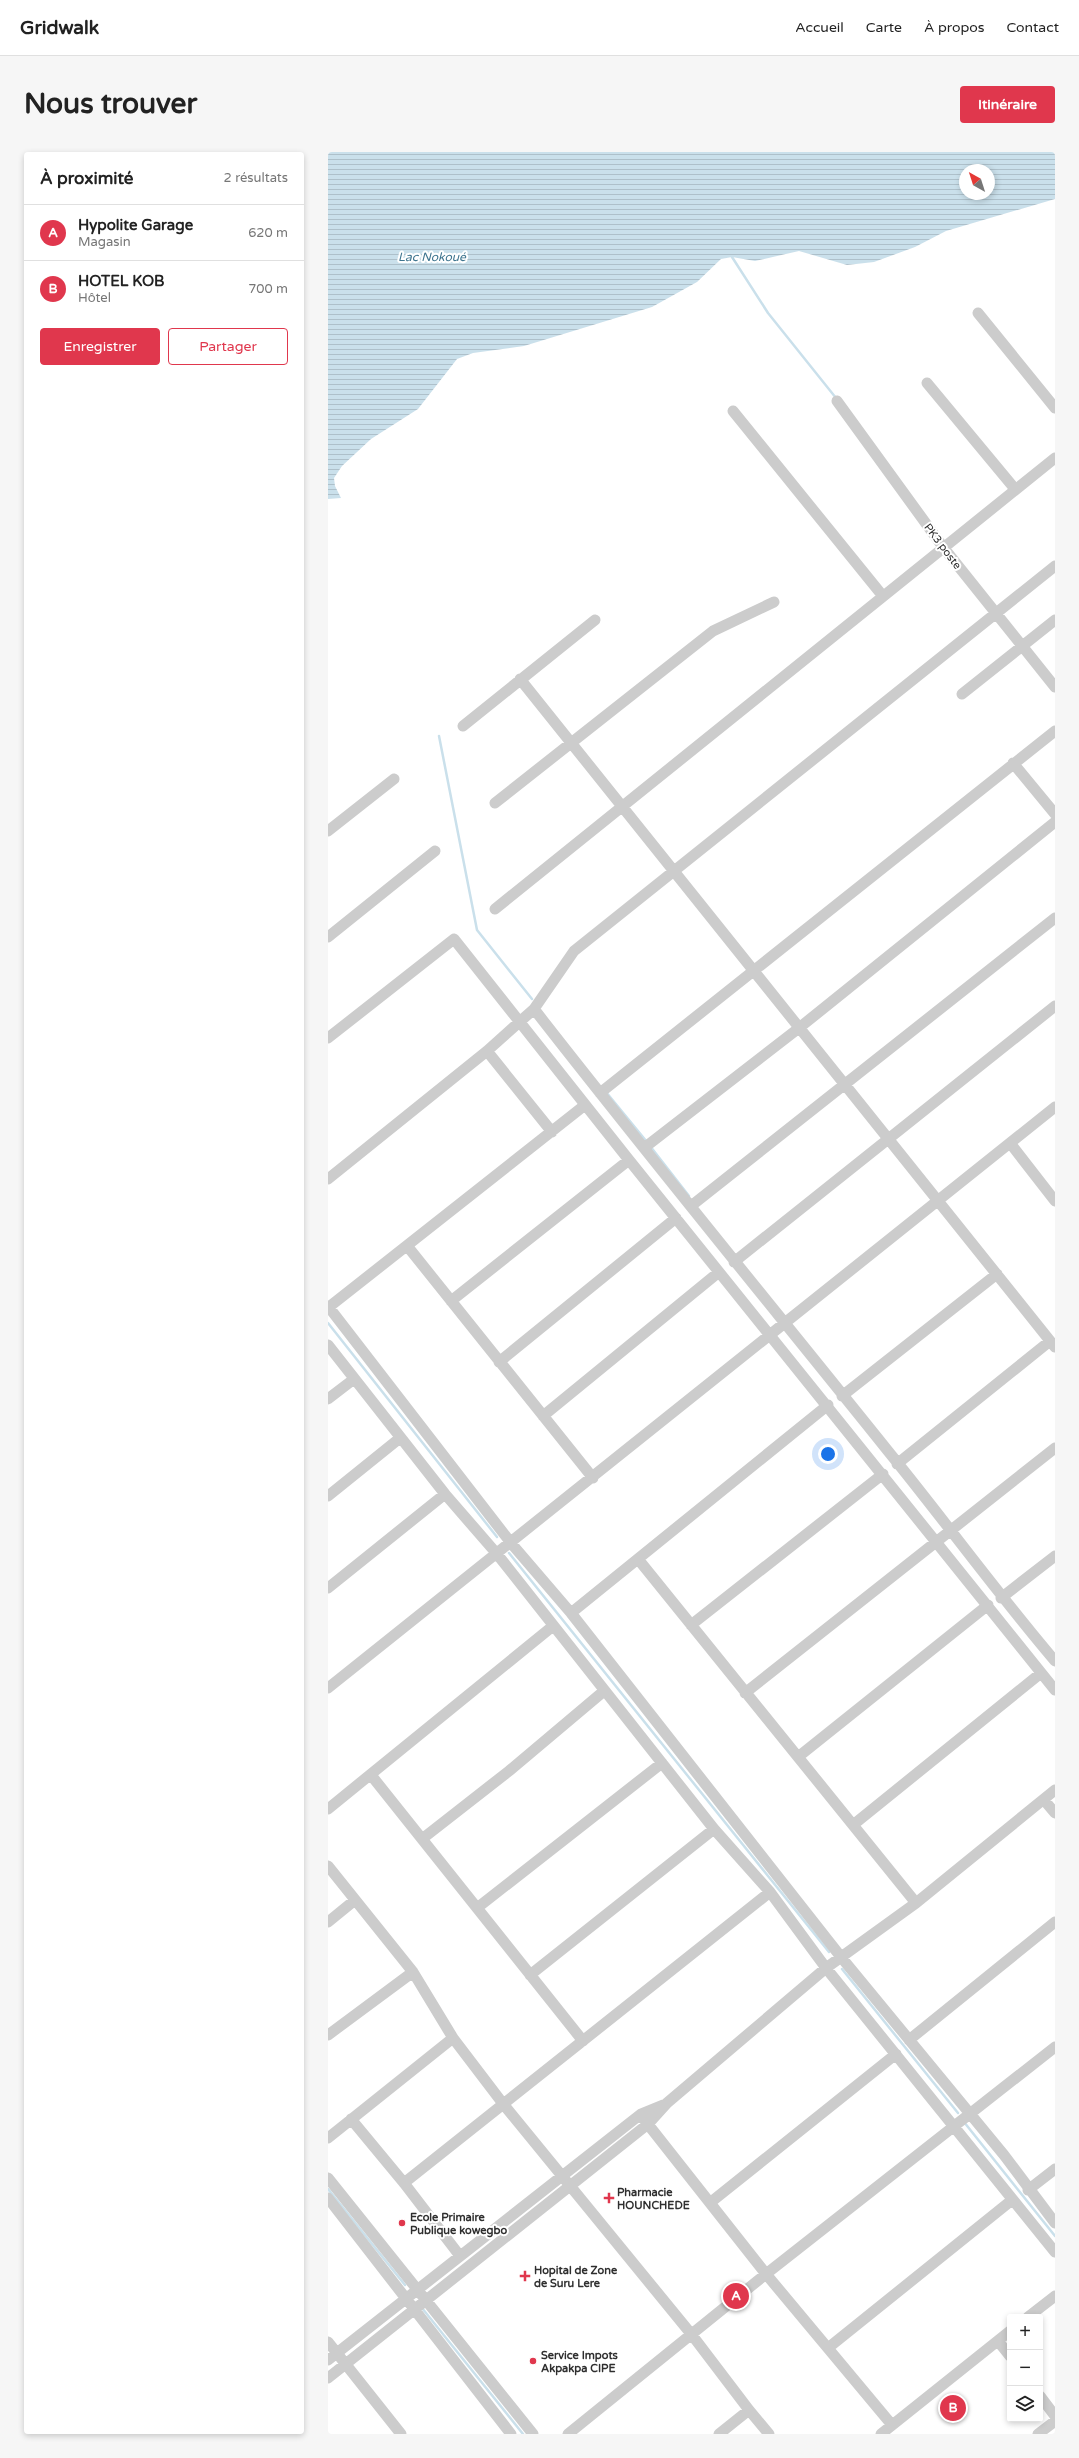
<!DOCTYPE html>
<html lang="fr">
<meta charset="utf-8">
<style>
body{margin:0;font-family:"Varela Round",sans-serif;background:#f6f6f6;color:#222}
.controls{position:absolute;right:12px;bottom:12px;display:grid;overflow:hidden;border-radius:4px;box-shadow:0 2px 6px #0003}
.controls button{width:36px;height:36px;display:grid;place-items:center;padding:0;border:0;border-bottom:1px solid #e0e0e0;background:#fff;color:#222;font:20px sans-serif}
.compass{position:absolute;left:631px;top:12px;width:36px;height:36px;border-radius:50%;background:#fff;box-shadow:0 2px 6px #0003;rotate:321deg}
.you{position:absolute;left:500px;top:1302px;width:14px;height:14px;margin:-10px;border:3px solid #fff;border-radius:50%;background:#1a73e8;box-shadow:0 0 0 6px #1a73e833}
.badge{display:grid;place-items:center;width:26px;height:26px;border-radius:50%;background:#e0374d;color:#fff;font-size:13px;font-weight:700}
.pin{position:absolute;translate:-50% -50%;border:2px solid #fff;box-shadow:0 1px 4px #0006}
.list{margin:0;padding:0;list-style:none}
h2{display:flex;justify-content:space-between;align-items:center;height:52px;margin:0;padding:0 16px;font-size:17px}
h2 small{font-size:13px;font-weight:400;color:#767676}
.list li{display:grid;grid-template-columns:26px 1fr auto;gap:12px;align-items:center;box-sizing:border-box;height:56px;padding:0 16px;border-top:1px solid #e0e0e0}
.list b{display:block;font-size:15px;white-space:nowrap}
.list p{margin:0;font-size:13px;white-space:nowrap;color:#767676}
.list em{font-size:13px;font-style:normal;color:#767676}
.actions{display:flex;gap:8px;padding:12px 16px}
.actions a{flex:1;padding:9px 0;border:1px solid #e0374d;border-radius:4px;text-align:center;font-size:14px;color:#e0374d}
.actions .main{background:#e0374d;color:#fff}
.icon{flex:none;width:22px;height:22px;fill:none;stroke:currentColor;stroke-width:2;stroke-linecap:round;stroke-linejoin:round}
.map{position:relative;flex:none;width:727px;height:2282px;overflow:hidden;border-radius:4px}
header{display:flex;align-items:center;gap:24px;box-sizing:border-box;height:56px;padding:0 20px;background:#fff;border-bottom:1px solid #e0e0e0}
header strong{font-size:19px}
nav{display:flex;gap:22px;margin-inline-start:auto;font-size:14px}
.intro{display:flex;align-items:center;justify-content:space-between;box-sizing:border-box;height:96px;padding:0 24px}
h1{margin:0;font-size:28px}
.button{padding:10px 18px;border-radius:4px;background:#e0374d;color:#fff;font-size:14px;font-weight:700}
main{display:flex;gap:24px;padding:0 24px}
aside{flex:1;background:#fff;border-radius:4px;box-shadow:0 2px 6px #0003}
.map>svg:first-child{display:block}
.water{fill:url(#water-rules);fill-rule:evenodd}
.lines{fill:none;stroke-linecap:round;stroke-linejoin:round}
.stream{stroke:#cae0eb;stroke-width:2.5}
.minor{stroke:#ccc;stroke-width:11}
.poi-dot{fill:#e0374d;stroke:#fff;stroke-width:1.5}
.labels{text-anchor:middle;stroke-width:4;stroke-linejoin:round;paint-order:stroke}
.street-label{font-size:11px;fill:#2f2f2f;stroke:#fff}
.poi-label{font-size:11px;font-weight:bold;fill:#2f2f2f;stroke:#fff;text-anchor:start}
.water-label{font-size:12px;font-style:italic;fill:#3f758f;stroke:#fff}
</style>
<header>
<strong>Gridwalk</strong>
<nav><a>Accueil</a><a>Carte</a><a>À propos</a><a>Contact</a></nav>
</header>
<div class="intro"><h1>Nous trouver</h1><a class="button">Itinéraire</a></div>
<main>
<aside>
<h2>À proximité<small>2 résultats</small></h2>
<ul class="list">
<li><span class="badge">A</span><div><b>Hypolite Garage</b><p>Magasin</p></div><em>620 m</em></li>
<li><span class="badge">B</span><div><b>HOTEL KOB</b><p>Hôtel</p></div><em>700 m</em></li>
</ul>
<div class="actions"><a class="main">Enregistrer</a><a>Partager</a></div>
</aside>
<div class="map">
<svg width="727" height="2282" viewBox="0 0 727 2282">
<defs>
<pattern id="water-rules" width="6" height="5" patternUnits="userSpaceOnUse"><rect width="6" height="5" fill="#cae0eb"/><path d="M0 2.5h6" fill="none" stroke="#aec0ca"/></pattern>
</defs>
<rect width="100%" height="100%" fill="#fff"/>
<path class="water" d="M0 0H727V47L618 79 587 95 546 110 519 113 471 99 427 109 404 105 393 107 369 130 324 155 196 194 145 201 129 207 90 257 43 287 14 314 6 326 7 334 13 346 0 347ZM637 18H661V42H637Z"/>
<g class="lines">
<path class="stream" d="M404 105 440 161 508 246
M111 584 149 778 204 847
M278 940 319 990
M322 994 361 1044
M0 1171 169 1385
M181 1401 501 1800
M514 1817 630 1961
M636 1970 727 2084
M0 2037 77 2133
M94 2156 195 2282"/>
<path class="minor" d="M650 161 727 256
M599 231 687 337
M509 249 615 395 727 535
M405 259 554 443
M192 527 727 1195
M634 542 727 468
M135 574 267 468
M685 611 727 662
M167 651 385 479 446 450
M0 679 66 627
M167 757 727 306
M0 785 107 699
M206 857C322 1006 442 1152 560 1299 617 1369 669 1441 727 1509
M0 886 126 787 301 1008 727 1538
M159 899 224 980
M272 941 727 579
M682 991 727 1049
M316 996 471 876 727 670
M0 1027 159 899 206 857 246 799 727 414
M363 1054 727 766
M80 1095 265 1326
M406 1110 727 854
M123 1149 301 1008
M0 1154 183 1391 243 1461 513 1805 676 2003 727 2071
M1 1155 257 953
M0 1193 117 1342 169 1402 386 1677 442 1740 498 1816 727 2100
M171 1210 348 1066
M514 1244 669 1122
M0 1247 26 1227
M215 1264 391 1120
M569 1312 722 1189
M0 1344 72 1286
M310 1407 588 1751
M0 1436 117 1342
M673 1446 727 1404
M243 1461 500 1253
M363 1473 555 1322
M0 1536 727 955
M417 1541 727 1296
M470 1605 660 1453
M43 1623 255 1889
M716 1648 727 1661
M0 1657 225 1474
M525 1673 713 1521
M94 1687 181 1619 276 1539
M0 1714 85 1820 125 1886 176 1953 364 2183 421 2258 441 2282
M149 1756 334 1611
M0 1770 27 1748
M202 1823 386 1677
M0 1883 85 1820
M581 1888 727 1770
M315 1966 438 2122 564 2273
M23 1967 76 2031 132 2104
M0 1986 125 1886
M0 2026 205 2282
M76 2031 442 1740
M700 2038 727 2017
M0 2046 183 2282
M383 2050 568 1902
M700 2165 727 2144
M670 2189 682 2204
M0 2190 73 2282
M500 2196 684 2048
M0 2208 313 1962 335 1953
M0 2226 320 1972 339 1951 498 1816 588 1751 727 1638
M712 2244 727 2264
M240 2282 438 2122 727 1895
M391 2282 421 2258
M553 2282 682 2179
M710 2282 727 2269"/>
</g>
<g class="poi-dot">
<path d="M279 2040h4v4h4v4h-4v4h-4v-4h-4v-4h4z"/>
<circle cx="74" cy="2071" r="4"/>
<path d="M195 2118h4v4h4v4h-4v4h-4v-4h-4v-4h4z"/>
<circle cx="205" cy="2209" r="4"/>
</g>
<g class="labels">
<g class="street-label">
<text transform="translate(615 394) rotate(53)" y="4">PK3 poste</text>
</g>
<g class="poi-label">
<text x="289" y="2044">Pharmacie<tspan x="289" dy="13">HOUNCHEDE</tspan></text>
<text x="82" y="2069">Ecole Primaire<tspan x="82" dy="13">Publique kowegbo</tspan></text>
<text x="206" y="2122">Hopital de Zone<tspan x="206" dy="13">de Suru Lere</tspan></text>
<text x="213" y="2207">Service Impots<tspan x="213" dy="13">Akpakpa CIPE</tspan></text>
</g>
<g class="water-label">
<text x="104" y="109">Lac Nokoué</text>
</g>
</g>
</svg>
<div class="controls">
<button>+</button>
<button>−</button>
<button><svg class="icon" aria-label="layers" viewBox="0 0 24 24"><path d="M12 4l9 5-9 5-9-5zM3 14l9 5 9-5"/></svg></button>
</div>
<svg class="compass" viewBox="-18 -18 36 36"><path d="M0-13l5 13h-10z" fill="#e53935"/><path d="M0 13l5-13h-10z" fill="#767676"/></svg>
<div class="you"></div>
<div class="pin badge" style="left:408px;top:2144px">A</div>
<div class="pin badge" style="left:625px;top:2256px">B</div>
</div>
</main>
